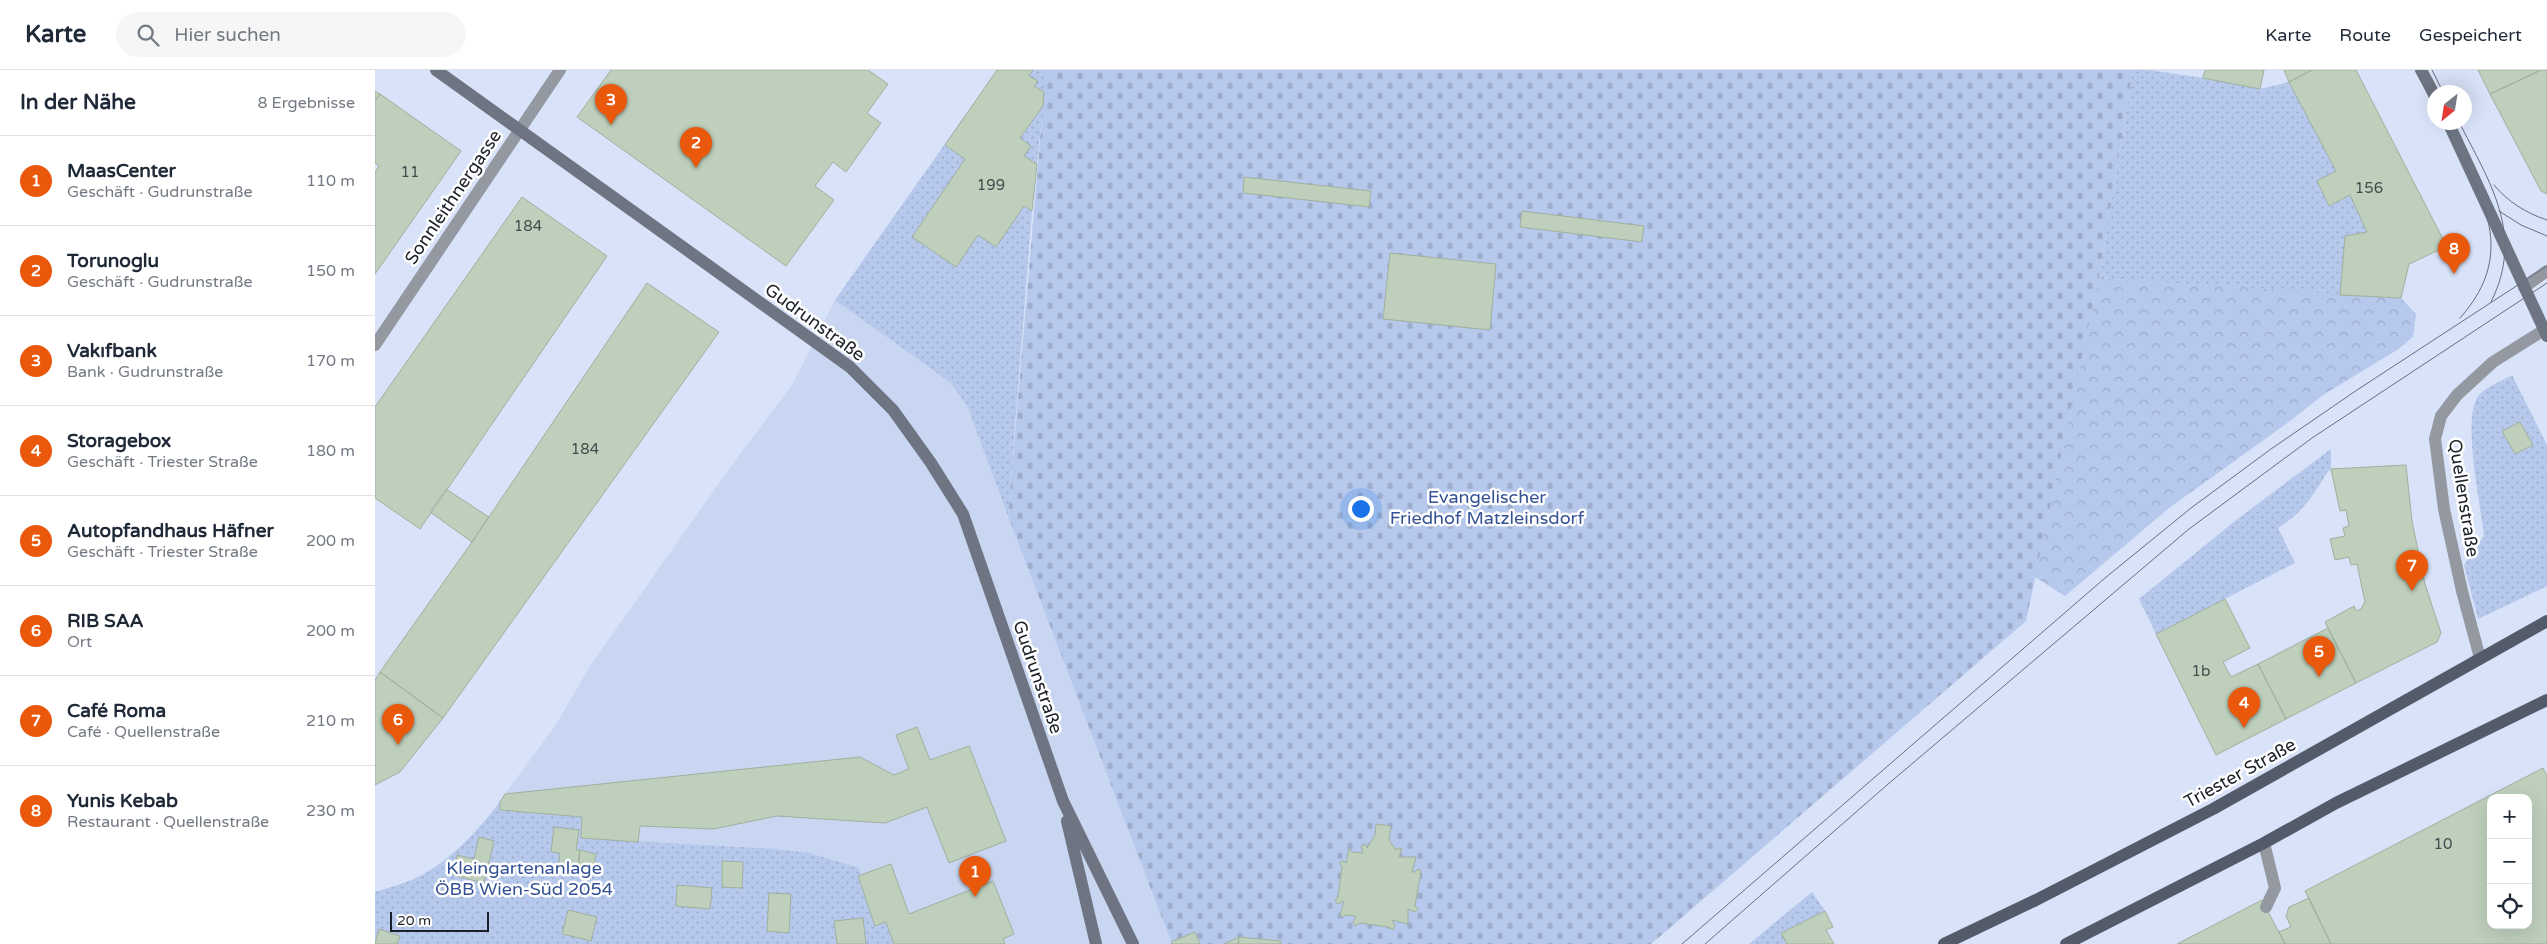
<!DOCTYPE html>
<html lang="de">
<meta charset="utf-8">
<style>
body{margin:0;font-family:"Varela Round",sans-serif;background:#f6f6f7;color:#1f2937}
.controls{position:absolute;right:15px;bottom:15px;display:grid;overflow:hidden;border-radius:10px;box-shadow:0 5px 20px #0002}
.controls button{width:45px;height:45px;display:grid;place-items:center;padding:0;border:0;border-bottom:1px solid #e0e1e3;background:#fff;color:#1f2937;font:25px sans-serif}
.compass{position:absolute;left:2052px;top:15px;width:45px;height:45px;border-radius:50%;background:#fff;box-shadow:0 5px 20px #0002;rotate:210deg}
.scale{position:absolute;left:15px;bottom:12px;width:99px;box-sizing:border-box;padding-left:5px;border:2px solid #1c2028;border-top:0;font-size:14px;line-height:18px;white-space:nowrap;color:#1c2028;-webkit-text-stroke:4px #fff;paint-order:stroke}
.you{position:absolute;left:985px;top:438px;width:18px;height:18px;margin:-12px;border:4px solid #fff;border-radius:50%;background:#1a73e8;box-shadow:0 0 0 8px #1a73e833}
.badge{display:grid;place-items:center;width:32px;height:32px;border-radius:50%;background:#ea580c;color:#fff;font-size:16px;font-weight:700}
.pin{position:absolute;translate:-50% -41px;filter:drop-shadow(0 1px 2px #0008)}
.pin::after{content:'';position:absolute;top:26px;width:18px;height:15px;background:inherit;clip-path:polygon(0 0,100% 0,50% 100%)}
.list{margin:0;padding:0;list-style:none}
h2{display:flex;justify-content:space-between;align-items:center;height:65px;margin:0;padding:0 20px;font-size:21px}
h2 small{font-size:16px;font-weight:400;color:#747a83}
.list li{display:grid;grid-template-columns:32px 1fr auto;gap:15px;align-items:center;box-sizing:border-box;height:90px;padding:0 20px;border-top:1px solid #e0e1e3}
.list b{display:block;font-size:19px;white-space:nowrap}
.list p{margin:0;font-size:16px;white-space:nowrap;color:#747a83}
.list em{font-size:16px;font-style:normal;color:#747a83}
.icon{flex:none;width:28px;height:28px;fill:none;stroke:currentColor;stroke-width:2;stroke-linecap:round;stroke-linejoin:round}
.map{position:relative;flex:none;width:2172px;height:874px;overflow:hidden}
header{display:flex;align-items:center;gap:30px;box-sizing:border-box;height:70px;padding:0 25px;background:#fff;border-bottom:1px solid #e0e1e3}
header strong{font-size:24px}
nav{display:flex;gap:28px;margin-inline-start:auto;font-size:18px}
.search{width:350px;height:45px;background:#f6f6f7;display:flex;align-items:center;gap:12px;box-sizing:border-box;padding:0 18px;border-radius:28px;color:#747a83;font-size:19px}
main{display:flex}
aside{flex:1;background:#fff}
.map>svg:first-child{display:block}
.built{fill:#c8d6f2}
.grass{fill:url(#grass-dots)}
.cemetery{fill:url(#cemetery-stones)}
.park{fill:url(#park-crowns)}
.building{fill:#becfbc;stroke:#9fb09e;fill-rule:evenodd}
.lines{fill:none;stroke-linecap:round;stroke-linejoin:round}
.lane{stroke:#9398a1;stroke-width:12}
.street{stroke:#9398a1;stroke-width:12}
.secondary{stroke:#6e7481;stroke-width:12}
.primary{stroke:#535b6b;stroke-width:12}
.tram{stroke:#676e7b;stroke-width:1}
.labels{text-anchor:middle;stroke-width:5;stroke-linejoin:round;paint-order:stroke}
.number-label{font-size:15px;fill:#444c4d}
.street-label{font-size:18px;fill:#1c2028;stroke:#fff}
.park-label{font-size:18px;fill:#345194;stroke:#fff}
</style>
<header>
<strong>Karte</strong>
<div class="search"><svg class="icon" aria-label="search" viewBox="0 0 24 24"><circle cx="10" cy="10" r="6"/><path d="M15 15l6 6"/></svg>Hier suchen</div>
<nav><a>Karte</a><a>Route</a><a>Gespeichert</a></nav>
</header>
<main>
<aside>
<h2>In der Nähe<small>8 Ergebnisse</small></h2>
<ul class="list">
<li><span class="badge">1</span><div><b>MaasCenter</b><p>Geschäft · Gudrunstraße</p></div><em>110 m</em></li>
<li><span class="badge">2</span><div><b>Torunoglu</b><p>Geschäft · Gudrunstraße</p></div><em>150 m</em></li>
<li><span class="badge">3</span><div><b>Vakıfbank</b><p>Bank · Gudrunstraße</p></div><em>170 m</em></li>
<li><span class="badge">4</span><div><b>Storagebox</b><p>Geschäft · Triester Straße</p></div><em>180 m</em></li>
<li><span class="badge">5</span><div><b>Autopfandhaus Häfner</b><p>Geschäft · Triester Straße</p></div><em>200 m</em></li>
<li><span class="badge">6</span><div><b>RIB SAA</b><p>Ort</p></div><em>200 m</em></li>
<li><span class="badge">7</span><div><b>Café Roma</b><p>Café · Quellenstraße</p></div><em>210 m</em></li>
<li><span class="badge">8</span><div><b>Yunis Kebab</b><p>Restaurant · Quellenstraße</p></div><em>230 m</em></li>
</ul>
</aside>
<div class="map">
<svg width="2172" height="874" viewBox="0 0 2172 874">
<defs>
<pattern id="grass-dots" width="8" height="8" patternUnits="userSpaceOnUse" patternTransform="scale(1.25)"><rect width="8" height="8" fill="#b6c8ec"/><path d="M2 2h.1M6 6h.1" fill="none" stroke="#9cacca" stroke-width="1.8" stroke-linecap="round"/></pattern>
<pattern id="cemetery-stones" width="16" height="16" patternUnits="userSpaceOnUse" patternTransform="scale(1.25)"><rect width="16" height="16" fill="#b6c8ec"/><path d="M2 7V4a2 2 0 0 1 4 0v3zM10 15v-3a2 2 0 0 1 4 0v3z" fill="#9cacca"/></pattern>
<pattern id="park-crowns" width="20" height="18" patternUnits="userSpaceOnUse" patternTransform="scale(1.25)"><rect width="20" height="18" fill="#b6c8ec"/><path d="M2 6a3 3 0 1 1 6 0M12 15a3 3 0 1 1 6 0" fill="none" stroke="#9cacca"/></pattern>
</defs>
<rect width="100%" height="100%" fill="#d8e2f8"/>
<path class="built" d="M460 230 576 313 593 338 797 874H519L500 856 483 806 486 804 483 798 435 783 403 779 206 768 125 740V732L130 724 180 656 215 596 359 392 417 315Z"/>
<path class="grass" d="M622 0H672L657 141 633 446 593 338 576 313 460 230Z
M1758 0H1775L1828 8 1885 19 1914 12 1961 101 1942 111 1954 136 1975 125 1992 162 1970 167 1965 225 1724 208Z
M2137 305 2172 375V516L2103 549 2089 495 2109 466C2106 437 2086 346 2104 325 2111 317 2127 311 2137 305Z
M1956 379V399L1953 401C1938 426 1928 442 1903 458L1920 493 1781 564 1764 529 1860 451Z
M125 732V740L207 747V768L403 779 435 783 484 798 486 804 483 806 500 855 511 852 519 874H0V822C13 818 28 814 41 808 76 791 101 762 125 732Z
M1437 822 1450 841 1406 863 1412 874H1374Z"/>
<path class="cemetery" d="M671 0H1758L1724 208 1651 551 1276 874H797L633 446Z"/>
<path class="park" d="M1724 208 2026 228 2041 244 2038 267 2022 280 1948 325 1911 354 1794 438 1690 526 1660 507Z"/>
<path class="building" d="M236 0H493L513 14 492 43 506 53 471 102 458 92 440 116 459 130 411 196 202 47Z
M622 0H658L654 6 663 11 659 16 669 22 668 36 645 68 656 76 649 86 662 94 657 141 649 136 621 177 603 165 581 197 537 167 590 89 570 75Z
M1830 0H1889L1885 19 1828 8Z
M1909 0H1937L1914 12Z
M1937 0H1981L2069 171 2064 180 2034 194 2026 228 1965 225 1970 166 1992 162 1975 125 1954 136 1942 111 1961 101 1914 12Z
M2103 0H2166L2115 24Z
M2166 0H2172V124L2166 121 2115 24Z
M0 21 5 24 0 31Z
M5 24 86 81 0 204V102L4 96 0 93V31Z
M869 107 996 121 994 137 868 123Z
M147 127 232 186 45 459 0 428V337Z
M1147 141 1269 156 1267 172 1145 157Z
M1015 183 1121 194 1115 260 1008 249Z
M272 213 344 262 68 648 5 602 97 472Z
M2145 352 2158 375 2140 384 2127 361Z
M2031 395 2037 451 2050 514 2066 563 2062 572 1981 613 1950 552 1979 536 1981 541 1986 539 1990 532 1982 494 1976 495 1974 487 1960 490 1955 469 1970 466 1968 458 1974 456 1971 440 1965 441 1956 399Z
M71 419 114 447 97 472 55 442Z
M1850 529 1875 578 1848 592 1856 607 1883 594 1911 649 1841 685 1781 564Z
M1953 558 1981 613 1911 649 1883 594Z
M5 602 68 648 25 702 0 715V610Z
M542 657 555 690 594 676 631 771 574 793 552 737 510 753 402 746 338 759 265 756 263 772 206 768 207 747 125 740V732L130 724 485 687 519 705 534 699 521 665Z
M2168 698 2172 706V874H1956L1930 821ZM2116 728H2153V855H2116Z
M1001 754 1016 756 1014 770 1021 780 1023 778 1027 779 1024 787H1041L1037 802H1040L1043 799 1046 801 1040 836 1043 839 1040 842 1033 839V854L1017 850 1020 856 1018 860 1013 857 985 853 980 856 978 852 981 846 971 845 968 847 965 845 969 831 963 834 960 831 963 827 967 797 964 793 968 791 971 793 974 778 977 782 988 783 986 776 991 774 992 778 1000 765Z
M179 757 204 760 201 780H205L202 801 183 798 185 783 176 782Z
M104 767 119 771 109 813 78 805 82 785 99 789Z
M205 780 221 784 218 801 203 798Z
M347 791 368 792 367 818 347 817Z
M516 794 534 844 618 811 639 864 628 869 630 874H519L511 852 500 856 483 806Z
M302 815 337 818 335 839 301 836Z
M394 823 416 824 414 863 392 861Z
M1934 828 1956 874H1910L1904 862 1916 857 1911 846 1914 837Z
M1887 830 1910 874H1802Z
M193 840 222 847 216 871 187 864Z
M1450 841 1458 857 1451 860 1459 874H1412L1406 863Z
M488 848 491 874H462L459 851Z
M4 859 25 866 22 874H0Z
M820 862 825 874H797L796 872Z
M864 867 906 871V874H863Z
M864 867 863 874H849Z"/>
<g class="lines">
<path class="lane" d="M1889 773 1900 818 1891 837"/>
<path class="street" d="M2149 217 2172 201
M0 275 185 0
M2105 588 2087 521 2069 439 2060 369 2066 346 2082 325 2118 292 2169 260"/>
<path class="secondary" d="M61 0 475 297 518 340 556 393 588 444 688 731 758 874
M2046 0 2060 26
M2073 52 2172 266
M692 751 721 874"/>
<path class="primary" d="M1569 874 1661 830 1838 739 2172 551
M1691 874 1889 773 1961 733 2172 630"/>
<path class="tram" d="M2041 0 2060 39
M2057 0 2068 22
M2067 52C2103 120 2147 179 2085 248
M2084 52C2115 113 2150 164 2116 232
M2119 115C2133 132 2151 143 2172 150
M2124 141 2146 155 2172 166
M1307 874 1730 508 1816 438 1896 379 1982 320 2172 196
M1330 874 1512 715 1814 459 1937 368 2172 213"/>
</g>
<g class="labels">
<g class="number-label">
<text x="35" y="107">11</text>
<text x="616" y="120">199</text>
<text x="1994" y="123">156</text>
<text x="153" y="161">184</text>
<text x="210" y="384">184</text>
<text x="1826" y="606">1b</text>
<text x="2068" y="779">10</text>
</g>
<g class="street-label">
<text transform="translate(78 127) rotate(-56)" y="6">Sonnleithnergasse</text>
<text transform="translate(440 252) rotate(36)" y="6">Gudrunstraße</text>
<text transform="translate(2089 428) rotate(81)" y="6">Quellenstraße</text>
<text transform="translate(663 607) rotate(71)" y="6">Gudrunstraße</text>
<text transform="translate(1865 703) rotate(-29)" y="6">Triester Straße</text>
</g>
<g class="park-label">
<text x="1112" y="433">Evangelischer<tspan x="1112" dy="21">Friedhof Matzleinsdorf</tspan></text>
<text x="149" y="804">Kleingartenanlage<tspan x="149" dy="21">ÖBB Wien-Süd 2054</tspan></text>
</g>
</g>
</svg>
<div class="controls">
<button>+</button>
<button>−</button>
<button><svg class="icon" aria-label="locate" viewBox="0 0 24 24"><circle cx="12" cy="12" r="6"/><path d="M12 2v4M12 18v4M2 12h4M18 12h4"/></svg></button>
</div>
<svg class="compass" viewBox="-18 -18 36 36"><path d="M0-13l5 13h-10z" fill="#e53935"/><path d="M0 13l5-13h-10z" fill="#747a83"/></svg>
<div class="scale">20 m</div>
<div class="you"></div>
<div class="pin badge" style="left:600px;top:827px">1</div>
<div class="pin badge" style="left:321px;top:98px">2</div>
<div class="pin badge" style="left:236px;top:55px">3</div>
<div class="pin badge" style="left:1869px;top:658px">4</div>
<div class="pin badge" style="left:1944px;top:607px">5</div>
<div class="pin badge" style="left:23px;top:675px">6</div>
<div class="pin badge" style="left:2037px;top:521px">7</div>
<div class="pin badge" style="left:2079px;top:204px">8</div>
</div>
</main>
